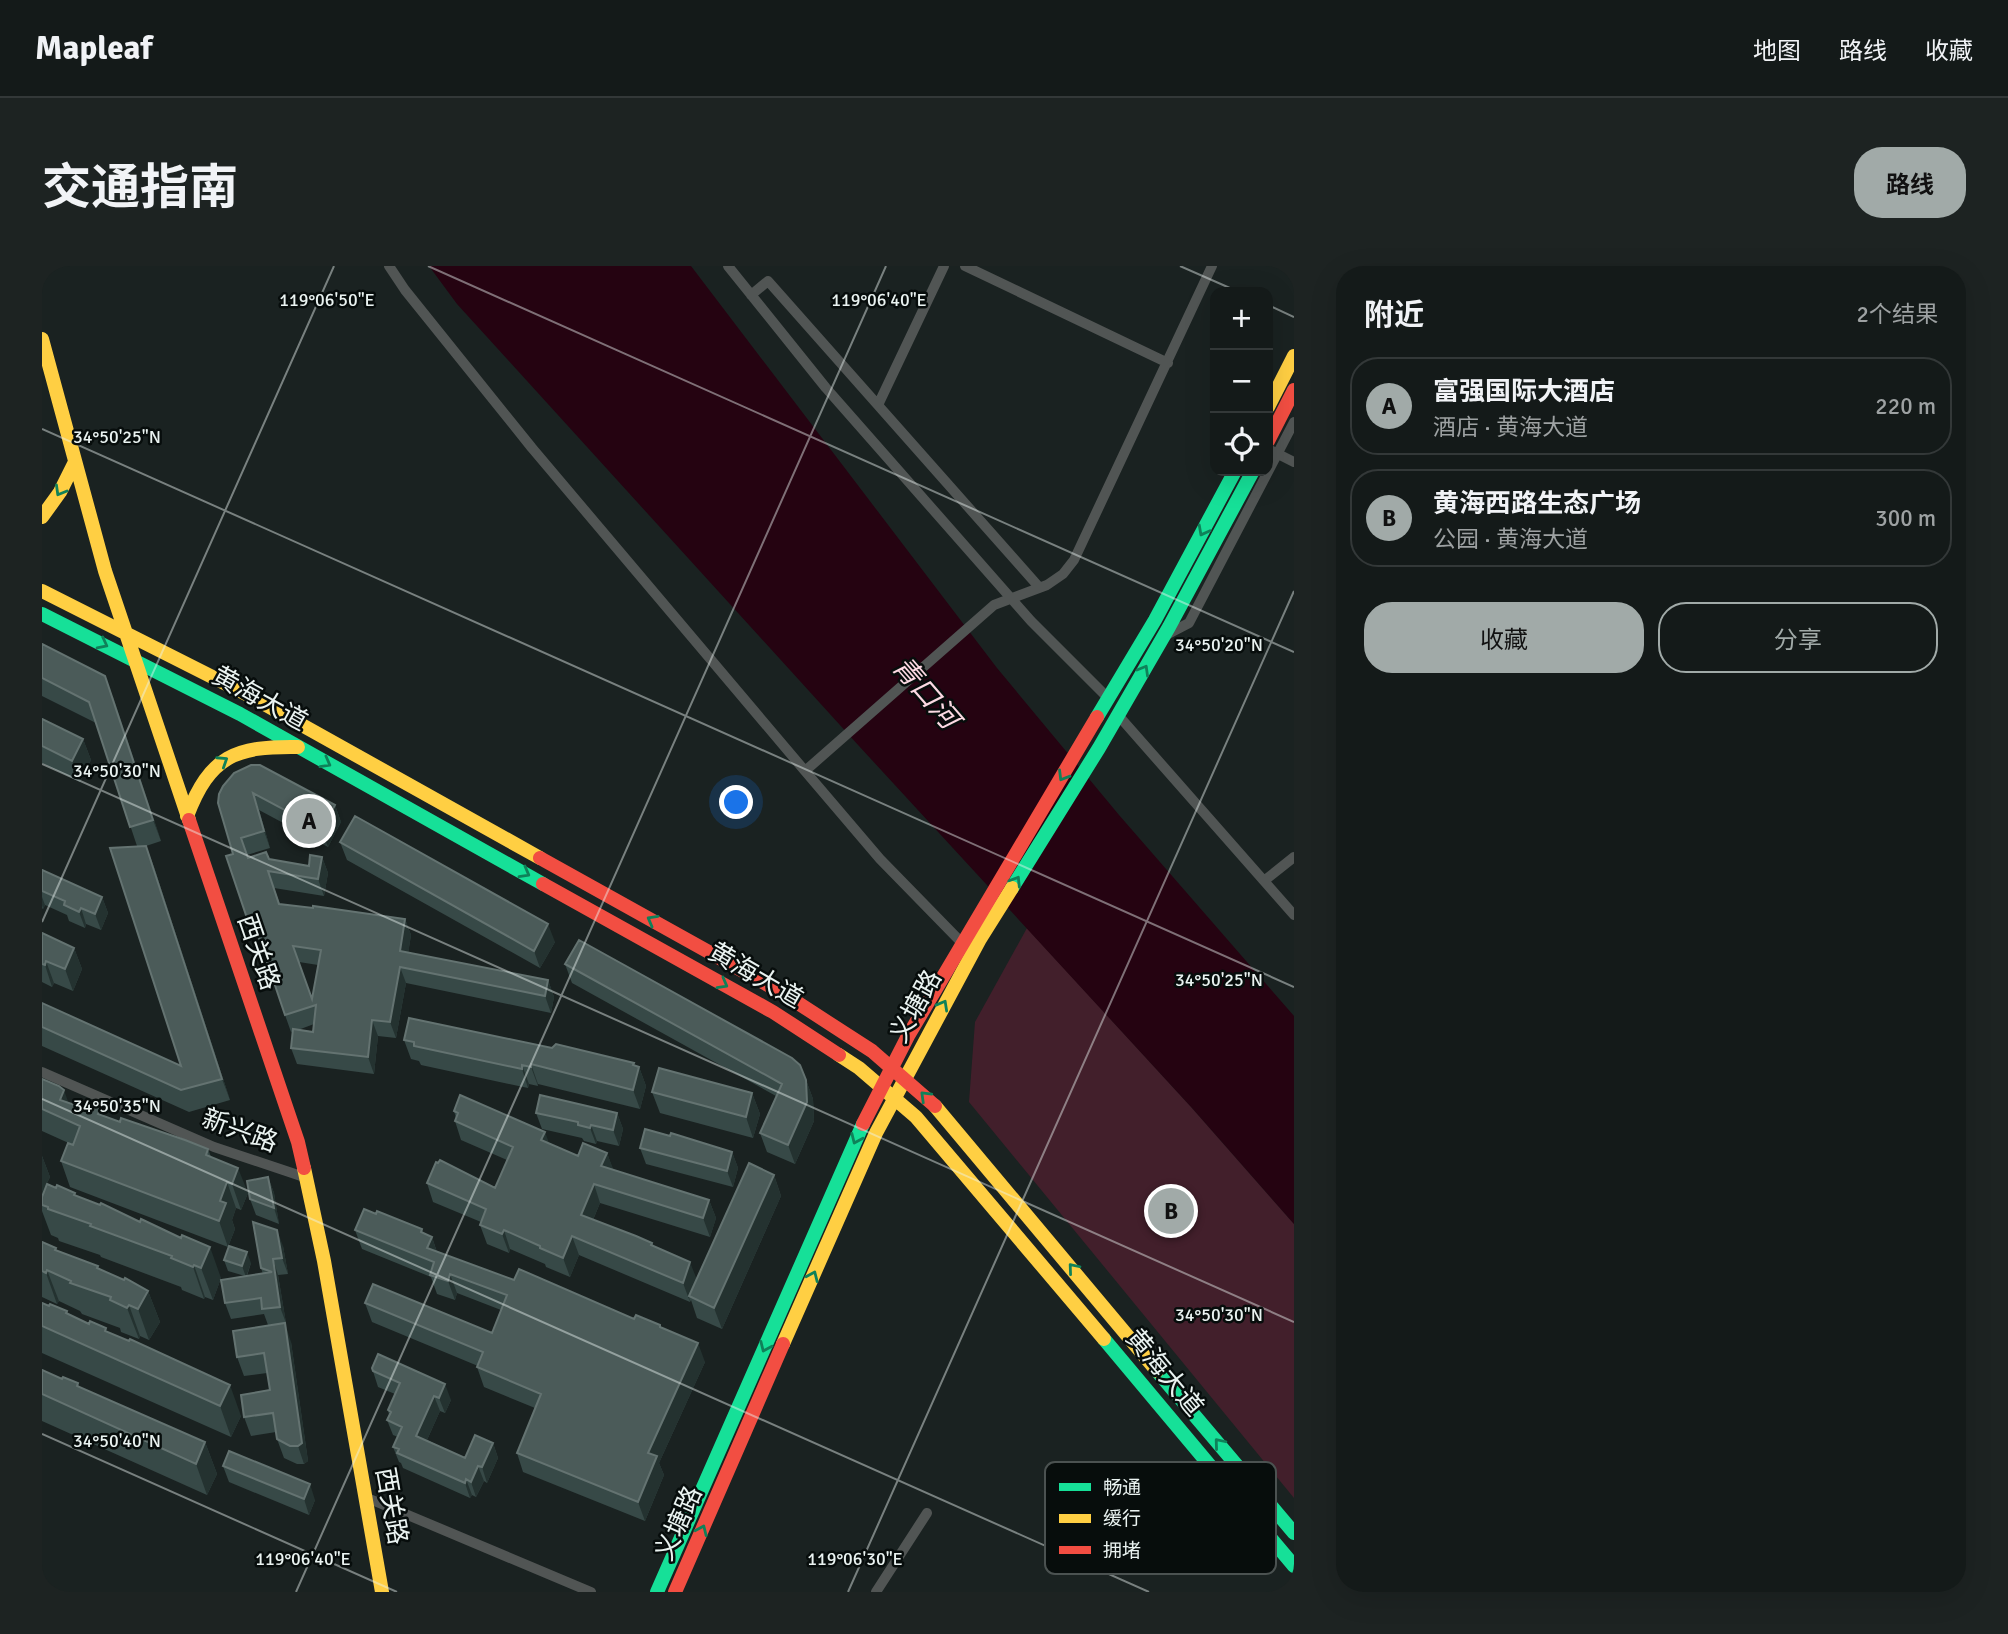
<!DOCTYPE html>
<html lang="zh">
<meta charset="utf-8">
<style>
body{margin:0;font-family:Signika,"Noto Sans SC",sans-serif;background:#1d2322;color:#f1f3f6}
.controls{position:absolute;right:21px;top:21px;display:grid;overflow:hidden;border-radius:14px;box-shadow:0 7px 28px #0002}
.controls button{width:63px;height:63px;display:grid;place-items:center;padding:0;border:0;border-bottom:2px solid #333838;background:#141a19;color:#f1f3f6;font:35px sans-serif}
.you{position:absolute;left:695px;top:537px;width:24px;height:24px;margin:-18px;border:5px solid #fff;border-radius:50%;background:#1a73e8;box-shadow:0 0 0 10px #1a73e833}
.badge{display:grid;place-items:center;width:46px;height:46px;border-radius:50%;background:#a1aaa8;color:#111;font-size:23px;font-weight:700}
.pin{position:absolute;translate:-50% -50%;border:4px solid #fff;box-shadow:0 2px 7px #0006}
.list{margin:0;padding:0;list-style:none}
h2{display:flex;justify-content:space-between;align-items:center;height:91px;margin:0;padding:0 28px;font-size:30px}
h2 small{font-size:23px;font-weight:400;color:#9da1a2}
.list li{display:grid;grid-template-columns:46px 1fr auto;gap:21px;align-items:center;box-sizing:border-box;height:98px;margin:0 14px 14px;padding:0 14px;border:2px solid #333838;border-radius:28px}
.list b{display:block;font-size:26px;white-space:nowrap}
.list p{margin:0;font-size:23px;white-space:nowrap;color:#9da1a2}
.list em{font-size:23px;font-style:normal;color:#9da1a2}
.actions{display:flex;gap:14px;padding:21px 28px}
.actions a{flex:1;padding:16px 0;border:2px solid #a1aaa8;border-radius:28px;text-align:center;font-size:24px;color:#a1aaa8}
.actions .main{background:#a1aaa8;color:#111}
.icon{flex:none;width:38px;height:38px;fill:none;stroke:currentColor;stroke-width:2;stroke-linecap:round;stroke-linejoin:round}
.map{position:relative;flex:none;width:1252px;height:1326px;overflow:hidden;border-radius:28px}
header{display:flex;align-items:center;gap:42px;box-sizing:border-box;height:98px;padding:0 35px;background:#141a19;border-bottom:2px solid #333838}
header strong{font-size:33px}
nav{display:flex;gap:38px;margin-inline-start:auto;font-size:24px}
.intro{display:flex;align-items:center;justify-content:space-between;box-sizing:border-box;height:168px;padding:0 42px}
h1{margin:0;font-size:49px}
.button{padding:18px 32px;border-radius:28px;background:#a1aaa8;color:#111;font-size:24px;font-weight:700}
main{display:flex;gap:42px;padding:0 42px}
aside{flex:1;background:#141a19;border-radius:28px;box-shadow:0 7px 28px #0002}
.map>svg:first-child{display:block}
.green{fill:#421f2b}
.water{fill:#250311}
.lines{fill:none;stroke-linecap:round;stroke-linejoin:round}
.street{stroke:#515554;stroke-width:10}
.fast{stroke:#16e098;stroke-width:14}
.slow{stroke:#ffcf43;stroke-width:14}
.jam{stroke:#f24e42;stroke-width:14}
.wall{fill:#374947;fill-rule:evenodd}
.shaded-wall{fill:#243230}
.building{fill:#4b5b59;stroke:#647371;stroke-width:2;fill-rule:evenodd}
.oneway{stroke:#0f8159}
.ticks{fill:none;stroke:#eaf3f1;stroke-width:2;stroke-opacity:0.45}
.labels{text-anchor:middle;stroke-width:5;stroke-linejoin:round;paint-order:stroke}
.street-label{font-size:26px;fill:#eaf3f1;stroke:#070d0c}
.water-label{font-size:28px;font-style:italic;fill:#fcd9e3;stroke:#070d0c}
.key{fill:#070d0c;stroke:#4b5251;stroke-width:2}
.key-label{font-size:19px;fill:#eaf3f1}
.ticks-label{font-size:18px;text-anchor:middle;fill:#eaf3f1;stroke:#070d0c;stroke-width:5;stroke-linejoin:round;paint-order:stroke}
</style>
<header>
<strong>Mapleaf</strong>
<nav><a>地图</a><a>路线</a><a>收藏</a></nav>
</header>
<div class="intro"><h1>交通指南</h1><a class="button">路线</a></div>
<main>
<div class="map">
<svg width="1252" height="1326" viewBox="0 0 1252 1326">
<rect width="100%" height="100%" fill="#1a2221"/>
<path class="green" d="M985 662 1150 842 1252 958V1232L927 836 933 756Z"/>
<path class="water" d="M387 0H649L955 402 1077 549 1252 750V958L1150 842 817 480 415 38Z"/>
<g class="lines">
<path class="street" d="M347 0 363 24 490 182 763 505 838 593 920 677
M686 0 784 122 989 355 1067 433
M923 0 1126 97
M709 29 726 15 997 321
M836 139 902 0
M1226 183 1252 196
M1122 370 1147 357 1252 156
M1076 449 1252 649
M763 505 952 339 1005 319 1021 308 1032 294 1170 0
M1222 615 1252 591
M0 806 172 881 265 912
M323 1231 549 1326
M834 1326 885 1247"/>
<path class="fast" d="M0 348 198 448 501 618
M1055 451 1113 354 1193 205
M970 622 1057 482 1127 361 1211 205
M1062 1073 1252 1300
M1115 1105 1252 1267
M615 1326 821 858"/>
<path class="slow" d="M0 73 63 305 147 554
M1226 141 1252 90
M0 251 18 226 33 196
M0 325 208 430 498 592
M145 550C168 490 193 480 256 481
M797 789 817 802 874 851 1062 1073
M893 840 1115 1105
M262 902 282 995 340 1326
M741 1078 834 867 938 673 970 622"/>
<path class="jam" d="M1226 175 1252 124
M147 554 256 876 262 902
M498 592 742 728 830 785 893 840
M501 618 731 746 797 789
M821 858 866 770 1055 451
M633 1326 741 1078"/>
</g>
<path class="wall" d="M0 378 71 431 119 575 104 580 112 601 188 834 147 846 0 780V737L139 800 95 580 54 457 0 430Z
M0 453 41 473 49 494 38 516 0 497Z
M181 520 293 539 299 556 286 581 217 544 228 582 205 589 206 592 227 593 267 600 280 591 286 607 282 630 232 622 238 638 363 653 369 669 366 687 506 714 512 731 509 747 364 717 354 772 336 770 332 808 255 798 249 782 251 765 249 766 243 749 216 670 212 672 184 590 191 588ZM257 696 276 699 270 733ZM272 758 271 766 256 764Z
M298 576 513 676 498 702 305 594Z
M0 604 60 631 66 647 59 664 44 658 43 662 27 655 25 649 3 639 1 643 0 642Z
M0 667 32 682 40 703 31 725 12 717 10 721 0 716Z
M523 698 764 814 771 833 772 855 753 898 725 886 718 867 734 830 530 717Z
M362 774 593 800 597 801 604 820 598 843 496 818V820L487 818 486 822 379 799 377 795 369 793Z
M0 813 27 837 78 856 166 883 169 891 206 927 199 944 194 942 190 954 193 963 186 981 28 921 19 895 31 879 0 865Z
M610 826 710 827 718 848 711 872 618 847Z
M412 845 507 878 536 890 565 887 571 904 667 934 674 952 668 971 558 937 551 954 610 977 612 980 655 1014 732 909 739 930 680 1063 655 1052 649 1034 648 1036 537 989 528 1011 504 1001 503 998 468 983 467 987 445 978 438 959 439 956 391 936 385 917 453 922 465 894 419 874 413 855 414 852Z
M494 847H575L581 863 577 880 555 875 554 878 542 875 540 872 500 863Z
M628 870 690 886 696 902 691 921 604 898 598 882Z
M0 890 8 911 5 917 6 919 34 930 179 1012 171 1034 163 1031 162 1033 140 1024 139 1021 59 991 58 989 17 975 16 972 9 969 0 945Z
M226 911 232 927 237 958 214 949 208 933Z
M334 948 380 963 382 968 390 971 395 986 472 1014 592 1053 618 1059 619 1061 663 1096 617 1197 622 1209 603 1255 481 1206 475 1187 493 1142 442 1121 435 1101 436 1100 330 1056 323 1037 450 1067 459 1044 415 1027 413 1034 395 1028 389 1011 320 983 313 964Z
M0 976 14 982 15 985 106 1025 118 1056 107 1074 98 1070 97 1073 79 1066 78 1062 40 1048 38 1045 17 1035 15 1038 0 1031Z
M241 980 246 1008 236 1009 244 1057 226 1059 222 1048 189 1053 183 1037 203 1010 186 1005 182 994 209 997 205 1010 221 1008 219 1002Z
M0 1037 25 1045 26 1048 47 1058 64 1062 65 1066 199 1150 189 1171 0 1087Z
M249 1076 266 1195 262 1198H255L242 1192 235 1173 234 1166 209 1170 202 1151 228 1124 225 1107 202 1110 195 1091Z
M330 1102 409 1134 403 1147 398 1145 385 1174 423 1192 451 1177 456 1192 445 1217 442 1215 434 1231 430 1229 428 1232 361 1202 359 1197 357 1196 351 1181 356 1171 351 1169 345 1154 347 1149 346 1144 353 1128 336 1121Z
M0 1104 20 1113 36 1117 37 1121 163 1176 175 1208 165 1229 0 1155Z
M181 1200 273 1234 267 1249 187 1216Z"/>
<path class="shaded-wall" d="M63 410 71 431 119 575 111 554Z
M41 473 49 494 38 516 30 495Z
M211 527 217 544 228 582 222 565Z
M293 539 299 556 286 581 280 564Z
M104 580 112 601 188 834 180 813Z
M280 591 286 607 282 630 276 613Z
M0 631 3 639 1 643 0 639Z
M60 631 66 647 59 664 53 648Z
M39 642 44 658 43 662 37 646Z
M363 653 369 669 364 702 358 685Z
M506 658 513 676 498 702 492 685Z
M32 682 40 703 31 725 23 703Z
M4 695 12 717 10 721 3 699Z
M358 701 364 717 354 772 348 756Z
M506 714 512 731 509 747 503 730Z
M330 754 336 770 332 808 326 791Z
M592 797 595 807 597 801 604 820 598 843 591 824Z
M489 798 496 818V820L489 801Z
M480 799 487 818 486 822 480 803Z
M764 814 771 833 772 855 753 898 746 879Z
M22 824 31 850 18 834Z
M710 827 718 848 711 872 704 851Z
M575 847 581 863 577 880 571 864Z
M549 859 555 875 554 878 548 862Z
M503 866 510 885 499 874Z
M690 886 696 902 691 921 685 905Z
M565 887 572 905 559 900Z
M0 890 8 911 5 917 7 921 0 935Z
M196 902 206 927 199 944 190 918Z
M732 909 739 930 680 1063 672 1042Z
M226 911 232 927 237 958 232 942Z
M185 916 194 942 190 954 193 963 186 981 177 955 178 935Z
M552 918 558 937 545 968 539 949Z
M667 934 674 952 668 971 661 952Z
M380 963 386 979 390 971 396 990 393 998 379 966Z
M235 964 241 980 246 1008 240 992Z
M462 964 468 983 467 987 460 968Z
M530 970 537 989 528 1011 521 992Z
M168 981 179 1012 171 1034 159 1002Z
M205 986 209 997 204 1011 200 1000Z
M231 993 236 1009 244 1057 238 1041Z
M648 996 655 1014 647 1030 648 1036 641 1017Z
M152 999 163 1031 162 1033 151 1001Z
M5 1004 17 1035 15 1038 4 1007Z
M408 1008 415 1027 413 1034 406 1015Z
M106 1025 118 1056 107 1074 96 1043Z
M87 1039 98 1070 97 1073 85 1042Z
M243 1057 249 1076 266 1195 262 1198 256 1180Z
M656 1077 663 1096 617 1197 622 1209 603 1255 596 1236 606 1187Z
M403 1118 409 1134 403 1147 397 1132Z
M188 1119 199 1150 189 1171 178 1140Z
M392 1130 398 1145 380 1185 374 1170Z
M163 1176 175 1208 165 1229 154 1198Z
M451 1177 456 1192 445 1217 440 1201Z
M436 1200 442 1215 434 1231 429 1216Z
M424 1213 430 1229 428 1232 423 1217Z
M268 1218 273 1234 267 1249 262 1233Z"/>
<path class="building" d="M0 378 63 410 111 554 88 561 47 436 0 412Z
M0 453 41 473 30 495 0 480Z
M209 499H218L293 539 280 564 211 527 222 565 199 572 206 592 224 586 227 593 267 600 268 589 280 591 276 613 226 605 237 638 271 642V640L363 653 358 685 506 714 503 730 358 701 348 756 330 754 326 791 249 782 251 763 271 766 274 739 243 749 211 654 206 655 184 590 191 588 176 537 177 528 181 520 192 507ZM251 680 279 684 270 733Z
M313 550 506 658 492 685 298 576Z
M104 580 180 813 139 824 0 761V737L139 800 68 582Z
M0 604 60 631 53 648 39 642 37 646 22 639 23 635 0 625Z
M0 667 32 682 23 703 4 695 3 699 0 698Z
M537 674 750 792 758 799 764 814 765 836 746 879 718 867 740 818 523 698Z
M367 752 510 782 514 778 592 797 591 799 597 801 591 824 489 798V801L480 799V803L372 780V776L362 774Z
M617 802 710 827 704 851 610 826Z
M0 813 17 820 22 824 18 834 47 844 49 838 59 842 56 848 78 856 79 852 143 874 166 883 164 889 196 902 190 918 185 916 178 935 184 937 177 955 19 895 26 877 31 879 38 860 0 843Z
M418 829 503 866 499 874 536 890 541 877 565 887 559 900 667 934 661 952 552 918 539 949 594 970 610 977 609 979 648 996 641 1017 530 970 521 992 498 982V980L462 964 460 968 438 959 444 943 385 917 394 896 396 897 398 894 453 922 471 881 413 855 416 847 412 845Z
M498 829 575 847 571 864 549 859 548 862 536 859V856L494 847Z
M603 863 628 870 629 867 690 886 685 905 598 882Z
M707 897 732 909 672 1042 647 1030Z
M226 911 232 942 208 933 205 915Z
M5 918 14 922 15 919 33 927 32 929 58 939 59 937 98 956 99 953 139 972 140 969 168 981 159 1002 152 999 151 1001 129 992 130 990 48 960 49 958 6 943V941L0 939V931Z
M322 943 334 948 335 945 380 963 379 966 390 971 385 982 472 1014 477 1003 592 1053 594 1049 618 1059V1061L656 1077 606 1187 615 1190 596 1236 475 1187 499 1128 435 1101 441 1086 323 1037 331 1018 450 1067 465 1029 408 1008 406 1015 388 1009 392 996 313 964Z
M211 956 235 964 240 992 231 993 238 1041 220 1043 219 1032 183 1037 179 1014 230 1006 219 1002Z
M0 976 14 982 13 984 56 1000 55 1002 82 1014 83 1012 106 1025 96 1043 87 1039 85 1042 68 1034 69 1031 28 1017 29 1015 5 1004 4 1007 0 1005Z
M187 980 205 986 200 1000 182 994Z
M0 1037 7 1040 8 1038 25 1045 24 1047 47 1058 48 1055 64 1062 63 1065 87 1075 88 1073 188 1119 178 1140 0 1060Z
M243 1057 260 1177 256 1180H248L235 1173 231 1147 202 1151 199 1129 228 1124 222 1087 195 1091 191 1065Z
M336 1088 403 1118 397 1132 392 1130 374 1170 423 1192 433 1169 451 1177 440 1201 436 1200 429 1216 424 1213 423 1217 355 1187 357 1183 351 1181 360 1161 345 1154 349 1146 346 1144 358 1117 331 1105 330 1102Z
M0 1104 20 1113 21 1111 36 1117 35 1120 163 1176 154 1198 0 1128Z
M187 1185 268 1218 262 1233 181 1200Z"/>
<defs><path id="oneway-chevron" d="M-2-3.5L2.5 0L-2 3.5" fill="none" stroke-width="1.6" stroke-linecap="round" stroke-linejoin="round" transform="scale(1.75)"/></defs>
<g class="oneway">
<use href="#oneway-chevron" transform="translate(18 225) rotate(120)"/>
<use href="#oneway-chevron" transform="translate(1161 265) rotate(118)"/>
<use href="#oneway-chevron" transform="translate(61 378) rotate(27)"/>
<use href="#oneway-chevron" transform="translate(1102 404) rotate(-60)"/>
<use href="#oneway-chevron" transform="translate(181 495) rotate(-33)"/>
<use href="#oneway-chevron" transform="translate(284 497) rotate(29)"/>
<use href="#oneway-chevron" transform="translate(1021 510) rotate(121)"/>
<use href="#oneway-chevron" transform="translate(483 607) rotate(29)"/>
<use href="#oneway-chevron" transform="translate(974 615) rotate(-58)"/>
<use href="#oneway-chevron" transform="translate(610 654) rotate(-151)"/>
<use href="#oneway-chevron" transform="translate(681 718) rotate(29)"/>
<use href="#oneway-chevron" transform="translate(901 739) rotate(-61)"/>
<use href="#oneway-chevron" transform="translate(883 830) rotate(-136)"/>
<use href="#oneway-chevron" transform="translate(814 873) rotate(114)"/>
<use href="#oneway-chevron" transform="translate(1031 1002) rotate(-130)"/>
<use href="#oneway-chevron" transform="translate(771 1010) rotate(-66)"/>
<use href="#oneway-chevron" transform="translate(723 1081) rotate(114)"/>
<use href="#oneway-chevron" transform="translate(1177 1177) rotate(-130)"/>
<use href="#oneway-chevron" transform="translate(660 1264) rotate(-66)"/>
</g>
<path class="ticks" d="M386 0 1252 386M1138 0 1197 26M1226 39 1252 51M0 163 1252 721M0 498 1252 1056M0 656 292 0M0 833 1107 1326M0 1168 355 1326M254 1326 844 0M806 1326 1252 325"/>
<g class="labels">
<g class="street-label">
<text transform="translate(218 432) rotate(29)" y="9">黄海大道</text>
<text transform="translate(217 686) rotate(71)" y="9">西关路</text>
<text transform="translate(714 709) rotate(30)" y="9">黄海大道</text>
<text transform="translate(873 740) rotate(-61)" y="9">义塘路</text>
<text transform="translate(198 864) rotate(20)" y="9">新兴路</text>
<text transform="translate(1123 1106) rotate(50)" y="9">黄海大道</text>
<text transform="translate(350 1240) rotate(80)" y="9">西关路</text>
<text transform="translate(636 1257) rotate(-66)" y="9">义塘路</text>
</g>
<g class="water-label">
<text transform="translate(884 426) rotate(49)" y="10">青口河</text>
</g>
</g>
<rect x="1003" y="1196" width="231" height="112" rx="10" class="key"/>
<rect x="1017" y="1217" width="32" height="8" fill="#16e098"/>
<rect x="1017" y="1248" width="32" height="9" fill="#ffcf43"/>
<rect x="1017" y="1280" width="32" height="8" fill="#f24e42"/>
<g class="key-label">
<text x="1061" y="1228">畅通</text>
<text x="1061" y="1259">缓行</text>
<text x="1061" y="1291">拥堵</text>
</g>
<g class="ticks-label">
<text x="285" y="40">119°06'50"E</text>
<text x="837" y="40">119°06'40"E</text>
<text x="75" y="177">34°50'25"N</text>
<text x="1177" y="385">34°50'20"N</text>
<text x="75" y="511">34°50'30"N</text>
<text x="1177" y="720">34°50'25"N</text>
<text x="75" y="846">34°50'35"N</text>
<text x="1177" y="1055">34°50'30"N</text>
<text x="75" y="1181">34°50'40"N</text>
<text x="261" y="1299">119°06'40"E</text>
<text x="813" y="1299">119°06'30"E</text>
</g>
</svg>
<div class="controls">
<button>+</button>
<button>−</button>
<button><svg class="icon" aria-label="locate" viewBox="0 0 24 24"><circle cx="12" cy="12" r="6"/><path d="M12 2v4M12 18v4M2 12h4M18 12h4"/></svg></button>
</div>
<div class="you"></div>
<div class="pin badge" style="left:267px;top:555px">A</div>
<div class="pin badge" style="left:1129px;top:945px">B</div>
</div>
<aside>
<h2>附近<small>2个结果</small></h2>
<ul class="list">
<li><span class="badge">A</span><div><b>富强国际大酒店</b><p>酒店 · 黄海大道</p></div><em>220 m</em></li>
<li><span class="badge">B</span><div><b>黄海西路生态广场</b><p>公园 · 黄海大道</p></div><em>300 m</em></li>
</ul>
<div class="actions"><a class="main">收藏</a><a>分享</a></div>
</aside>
</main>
